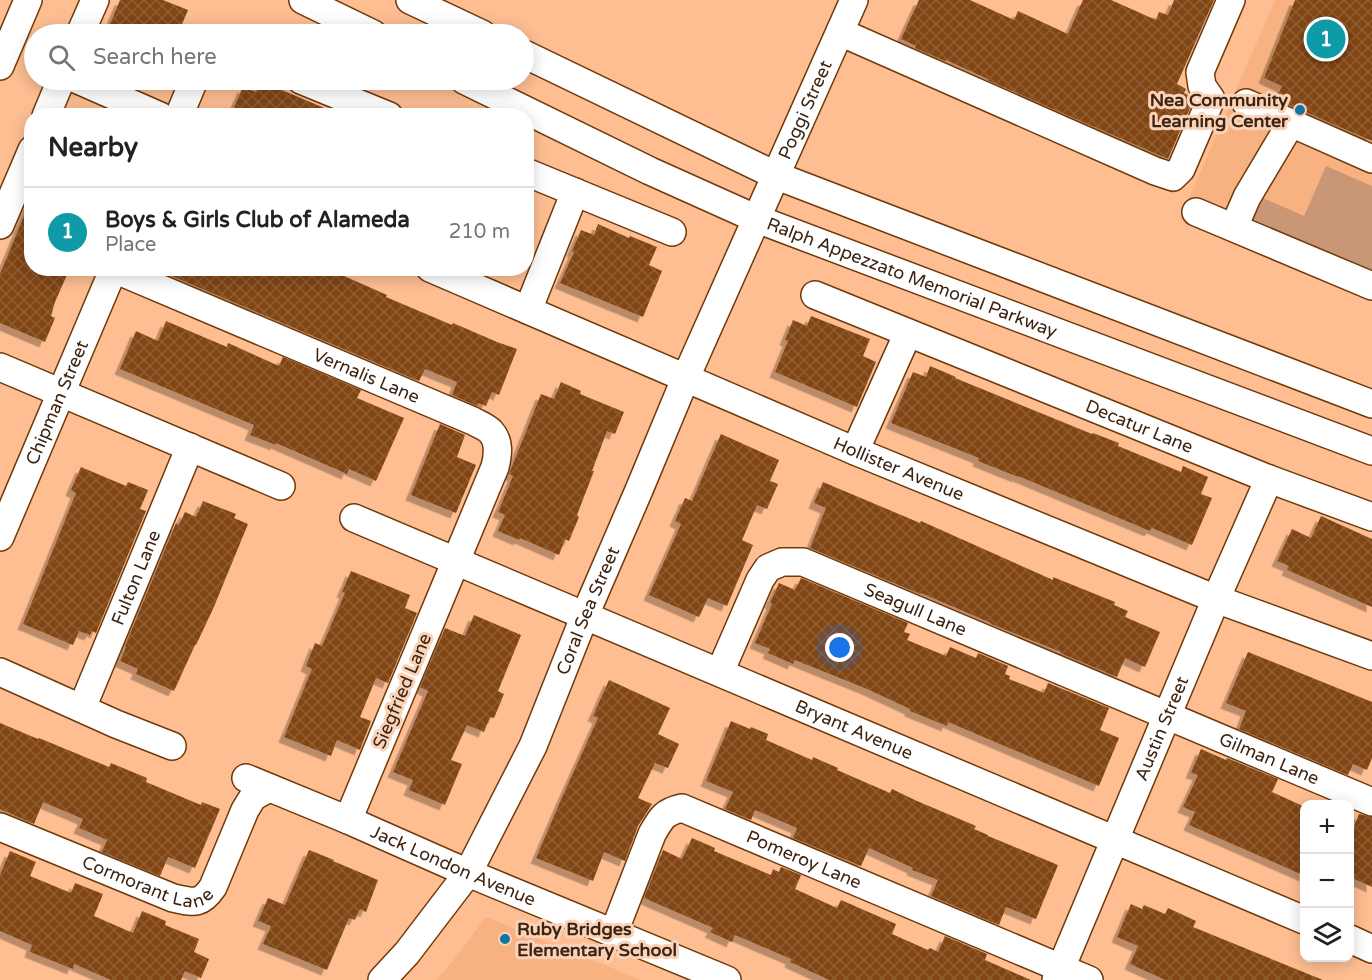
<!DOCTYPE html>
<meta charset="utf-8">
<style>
body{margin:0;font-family:"Varela Round",sans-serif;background:#f2f2f2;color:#222}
.controls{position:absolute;right:18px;bottom:18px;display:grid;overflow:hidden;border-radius:12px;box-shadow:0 3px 15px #0003}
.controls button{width:54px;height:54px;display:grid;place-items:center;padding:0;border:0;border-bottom:2px solid #e0e0e0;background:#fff;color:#222;font:30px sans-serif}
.you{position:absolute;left:840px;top:648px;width:21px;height:21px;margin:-15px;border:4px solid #fff;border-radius:50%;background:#1a73e8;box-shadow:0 0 0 9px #1a73e833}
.badge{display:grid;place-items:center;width:39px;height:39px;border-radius:50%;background:#1274a1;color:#fff;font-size:20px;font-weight:700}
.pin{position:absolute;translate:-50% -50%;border:3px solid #fff;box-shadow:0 2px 6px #0006}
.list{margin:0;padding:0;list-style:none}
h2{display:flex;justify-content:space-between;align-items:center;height:78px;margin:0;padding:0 24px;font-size:26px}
h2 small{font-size:20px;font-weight:400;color:#767676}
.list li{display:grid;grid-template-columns:39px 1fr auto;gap:18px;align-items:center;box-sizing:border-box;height:90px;padding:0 24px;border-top:2px solid #e0e0e0}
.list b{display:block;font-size:22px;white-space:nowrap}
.list p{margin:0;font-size:20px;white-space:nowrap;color:#767676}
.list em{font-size:20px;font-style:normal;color:#767676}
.icon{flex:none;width:33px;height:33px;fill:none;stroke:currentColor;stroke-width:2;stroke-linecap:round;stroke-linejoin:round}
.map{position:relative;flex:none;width:1372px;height:980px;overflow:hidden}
.search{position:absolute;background:#fff;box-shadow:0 3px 15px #0003;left:24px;top:24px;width:510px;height:66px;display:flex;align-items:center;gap:15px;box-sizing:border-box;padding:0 21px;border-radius:33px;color:#767676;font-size:22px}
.panel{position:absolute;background:#fff;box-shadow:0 3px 15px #0003;left:24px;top:108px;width:510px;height:168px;border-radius:24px}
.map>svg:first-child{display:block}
.built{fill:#f8b281}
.green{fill:#c99775}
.building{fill:url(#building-cross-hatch);filter:url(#shadow)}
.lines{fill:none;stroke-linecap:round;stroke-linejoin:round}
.minor-casing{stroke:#6f390a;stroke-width:30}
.minor{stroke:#fff;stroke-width:27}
.poi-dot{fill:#1274a1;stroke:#f9d2b7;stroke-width:2}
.labels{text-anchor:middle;stroke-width:6;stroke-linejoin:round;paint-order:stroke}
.poi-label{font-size:18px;font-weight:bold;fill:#3d2412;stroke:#f9d2b7;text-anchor:end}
.street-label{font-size:18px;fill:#3d2412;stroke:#f9d2b7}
</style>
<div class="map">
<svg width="1372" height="980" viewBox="0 0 1372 980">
<defs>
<pattern id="building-cross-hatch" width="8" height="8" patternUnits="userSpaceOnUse" patternTransform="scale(1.5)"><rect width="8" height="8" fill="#814512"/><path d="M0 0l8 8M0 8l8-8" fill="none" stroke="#8f5d33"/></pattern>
<filter id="shadow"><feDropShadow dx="-5.5" dy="5.5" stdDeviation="0" flood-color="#0004"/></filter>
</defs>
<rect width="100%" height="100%" fill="#febe92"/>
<path class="built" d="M1275 0H1372V298L1180 219Z
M486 917 617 970 640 980H436L453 961Z"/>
<path class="green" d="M1326 166 1372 186V279L1250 226 1263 198 1304 216Z"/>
<path class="building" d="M120 0H163L188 10 178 34H106Z
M919 0H970L1014 20 1018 11 1068 34 1083 0H1111L1156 20 1159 12 1168 15 1174 0H1214L1177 84 1186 89 1184 93 1190 96 1193 101 1168 159 987 80 988 79 946 60 945 61 915 48 916 46 901 39Z
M1295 0H1372V141L1276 99 1282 86 1264 78Z
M261 81 289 93 343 116H238L240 110 234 107 243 87 256 92Z
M31 199 32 268H70L55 302 51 316 55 318 45 342 0 323V274Z
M598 224 629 238 630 236 657 247 649 265 662 271 643 317 560 283 574 252 572 251 581 230 594 235Z
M153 268H326L387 295 386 297 452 325 453 323 497 342 517 349 499 395 492 392 486 406 478 403 477 406 452 395 457 382 425 369 419 381Z
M811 316 870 339 863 356 876 362 857 407 775 372 788 341 785 340 793 320 807 326Z
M166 321 227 347 228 343 279 366 283 357 361 390 357 398 404 418 376 481 349 469 347 474 276 443V445L250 435 254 425 120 369 136 331 158 341Z
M930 366 956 377 955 378 1092 434 1093 433 1119 443 1118 446 1181 472 1183 466 1208 477 1201 494 1212 498 1192 545 1152 528 1150 531 1018 476V477L978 461 979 458 891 423 913 372 926 377Z
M561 382 581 391 580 394 624 412 615 434 607 431 592 471H594L577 515 579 517 569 541 565 539 559 555 520 538 519 540 498 531 505 515 498 512 513 476 509 474 541 394 554 399Z
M440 424 465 435 457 457 476 465 456 513 411 495Z
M721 434 779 460 770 481 778 484 767 509 757 505 742 540 753 545 727 606 708 598 699 617 649 595 681 524 675 521 685 498 692 501Z
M81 467 126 486 128 482 148 490 140 509 146 511 96 633 92 631 90 635 79 631 73 645 23 624 76 493 71 490Z
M823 482 920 523 921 521 1053 580V577L1115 602 1114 605 1128 611 1125 617 1160 632 1145 667 1125 658 1117 677 1060 653 1061 652 991 624V623L921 593 920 594 810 548 826 508 814 503Z
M203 501 236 514 234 518 248 524 213 609 196 645H195L174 691 136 674 138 669 120 661 126 647 125 646 176 523 179 525 185 512 196 517Z
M1321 516 1372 539V607L1287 570 1289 566 1277 561 1292 529 1311 538Z
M351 571 410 595 405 608 417 613 388 683 376 678 360 717 371 721 360 750 337 740 331 756 284 737 312 669 306 666 315 643 322 646 345 593 342 592Z
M801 578 908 623 904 632 910 634 907 640 946 656 950 647 976 658 978 653 1008 666 1005 674 1010 676 1009 679 1044 693 1048 683 1109 708 1100 730 1119 738 1099 786 948 722 947 726 910 711V709L867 689 795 660 793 664 768 653 770 649 755 643 772 604 770 603 779 583 795 590Z
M474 615 521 635 498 691 504 694 494 718 490 717 484 732 467 725 451 760 462 764 445 805 409 790 413 780 393 772 428 691 420 687 445 628 465 636Z
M1248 652 1372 702V758L1367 770 1353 764 1348 775 1239 729 1246 711 1226 703Z
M609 680 670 708 658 734 679 744 668 768 655 763 638 798 652 804 638 826 625 861 604 852 593 881 536 858 560 802 598 718 593 716Z
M731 721 750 729 751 727 768 734 766 740 812 760 813 757 838 768 837 770 890 793 892 789 917 801 976 826 974 829 988 835V836L1058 865 1036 919 1006 907 999 925 931 896 938 880 912 870 913 868 869 848 861 866 793 838 797 828 755 810 751 820 725 809 733 792 706 781Z
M0 723 38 739 39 738 109 767 111 763 147 778 146 782 201 805 202 802 220 809 195 868 168 857 160 876 102 852 107 840 79 828 83 819 43 802 34 824 0 809Z
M1201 749 1226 760 1227 758 1278 779 1272 792 1305 807V876L1189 825 1195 812 1183 807 1198 775 1191 773Z
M1359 814 1372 817V887L1350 877V837Z
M692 838 715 848 714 851 771 875 773 869 779 872 781 867 801 875 795 889 837 908 841 900 896 924 892 934 928 950 930 948 938 952 945 936 987 954 985 960 1031 980H829L790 962 791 959 735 935 732 942 710 932 713 928 644 898 663 850 682 859Z
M309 850 334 860 333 861 378 880 366 912 360 909 355 920 349 918 327 970 263 944 271 926 258 921 268 898 285 905Z
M10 851 36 862 30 876 71 893 75 883 103 894 94 916 133 933 142 911 166 921 165 925 199 939 194 952 209 959 201 978 185 971 181 980H111L74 964 73 969 30 952 32 945 0 931V875Z
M1131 904 1142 909 1144 905 1165 914 1168 908 1196 921 1193 927 1323 980H1165L1130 964 1138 946 1117 937Z"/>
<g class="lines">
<g class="minor-casing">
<g id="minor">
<path d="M303 0 373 34"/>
<path d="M410 0 482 34"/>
<path d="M840 32 1155 171 1173 177 1181 169 1211 99 1202 86 1200 72 1231 0"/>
<path d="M80 34 95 0"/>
<path d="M524 54 777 176 1372 404"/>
<path d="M0 66 28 0"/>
<path d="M78 80 160 116"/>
<path d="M301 80 389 116"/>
<path id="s1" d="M464 80 650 171 757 219 1372 451"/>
<path d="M1246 103 1372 159"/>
<path d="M46 116 61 80"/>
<path d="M179 116 194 80"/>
<path d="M526 172 672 232"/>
<path d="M1196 212 1372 286"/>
<path d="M0 225 32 150"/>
<path d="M1234 227 1247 197 1291 123"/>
<path id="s2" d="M430 268 855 451 1216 599 1372 656"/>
<path id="s3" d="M114 269 473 421C478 424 487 427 491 432 500 442 498 455 495 467L348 820"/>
<path id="s4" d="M815 295 1269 479 1372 517"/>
<path d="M528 310 575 192"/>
<path d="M0 367 281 486"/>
<path d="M855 451 908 333"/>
<path id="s5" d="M354 518 1304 920"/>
<path id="s6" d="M0 537 114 268"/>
<path d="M0 672 116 724 172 746"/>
<path id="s7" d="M720 672 760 580 768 568 782 562H803L1372 802"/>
<path id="s8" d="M82 708 190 447"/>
<path id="s9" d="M246 778 348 820 468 873 727 980"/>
<path id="s10" d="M0 827 173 898C193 902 200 906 213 887L245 810 253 797 269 788"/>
<path id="s11" d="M614 932 652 834C661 818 664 812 682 808L1089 980"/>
<path d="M1350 939 1372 949"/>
<path id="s12" d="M382 980 407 953 468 873 533 746 585 615 639 490 686 377 854 0"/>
<path id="s13" d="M1056 980 1216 599 1269 479"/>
</g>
</g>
<use href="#minor" class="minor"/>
</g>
<g class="poi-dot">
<circle cx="1300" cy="110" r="6"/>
<circle cx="505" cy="939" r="6"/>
</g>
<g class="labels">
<g class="poi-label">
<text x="1288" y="106">Nea Community<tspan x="1288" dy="21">Learning Center</tspan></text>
<text x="517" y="935" text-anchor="start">Ruby Bridges<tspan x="517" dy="21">Elementary School</tspan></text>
</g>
<g class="street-label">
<text dy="6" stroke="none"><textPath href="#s12" startOffset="972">Poggi Street</textPath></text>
<text dy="6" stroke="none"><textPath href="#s1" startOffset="490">Ralph Appezzato Memorial Parkway</textPath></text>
<text dy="6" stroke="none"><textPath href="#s3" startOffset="274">Vernalis Lane</textPath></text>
<text dy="6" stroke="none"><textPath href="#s6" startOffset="146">Chipman Street</textPath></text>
<text dy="6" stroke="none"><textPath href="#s4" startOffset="350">Decatur Lane</textPath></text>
<text dy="6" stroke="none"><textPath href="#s2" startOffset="510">Hollister Avenue</textPath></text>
<text dy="6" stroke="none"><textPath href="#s8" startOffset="141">Fulton Lane</textPath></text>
<text dy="6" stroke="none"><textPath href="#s7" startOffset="273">Seagull Lane</textPath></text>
<text dy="6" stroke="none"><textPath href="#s12" startOffset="426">Coral Sea Street</textPath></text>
<text transform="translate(402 691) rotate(-67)" y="6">Siegfried Lane</text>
<text dy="6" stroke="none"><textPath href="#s5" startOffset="543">Bryant Avenue</textPath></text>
<text dy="6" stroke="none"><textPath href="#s13" startOffset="273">Austin Street</textPath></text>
<text dy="6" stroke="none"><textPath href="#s7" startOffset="657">Gilman Lane</textPath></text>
<text dy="6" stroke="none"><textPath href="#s11" startOffset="279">Pomeroy Lane</textPath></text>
<text dy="6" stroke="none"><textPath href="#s9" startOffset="225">Jack London Avenue</textPath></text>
<text dy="6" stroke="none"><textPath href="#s10" startOffset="159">Cormorant Lane</textPath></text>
</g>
</g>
</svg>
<div class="controls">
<button>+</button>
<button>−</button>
<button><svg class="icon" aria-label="layers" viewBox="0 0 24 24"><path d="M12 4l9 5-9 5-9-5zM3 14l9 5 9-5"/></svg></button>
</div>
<div class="you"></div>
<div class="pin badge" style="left:1326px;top:39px;background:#0f9aa8">1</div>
<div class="search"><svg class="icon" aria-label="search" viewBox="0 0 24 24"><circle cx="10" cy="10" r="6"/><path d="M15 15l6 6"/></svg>Search here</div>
<section class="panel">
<h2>Nearby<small></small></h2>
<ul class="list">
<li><span class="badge" style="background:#0f9aa8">1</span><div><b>Boys &amp; Girls Club of Alameda</b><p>Place</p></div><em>210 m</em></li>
</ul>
</section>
</div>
